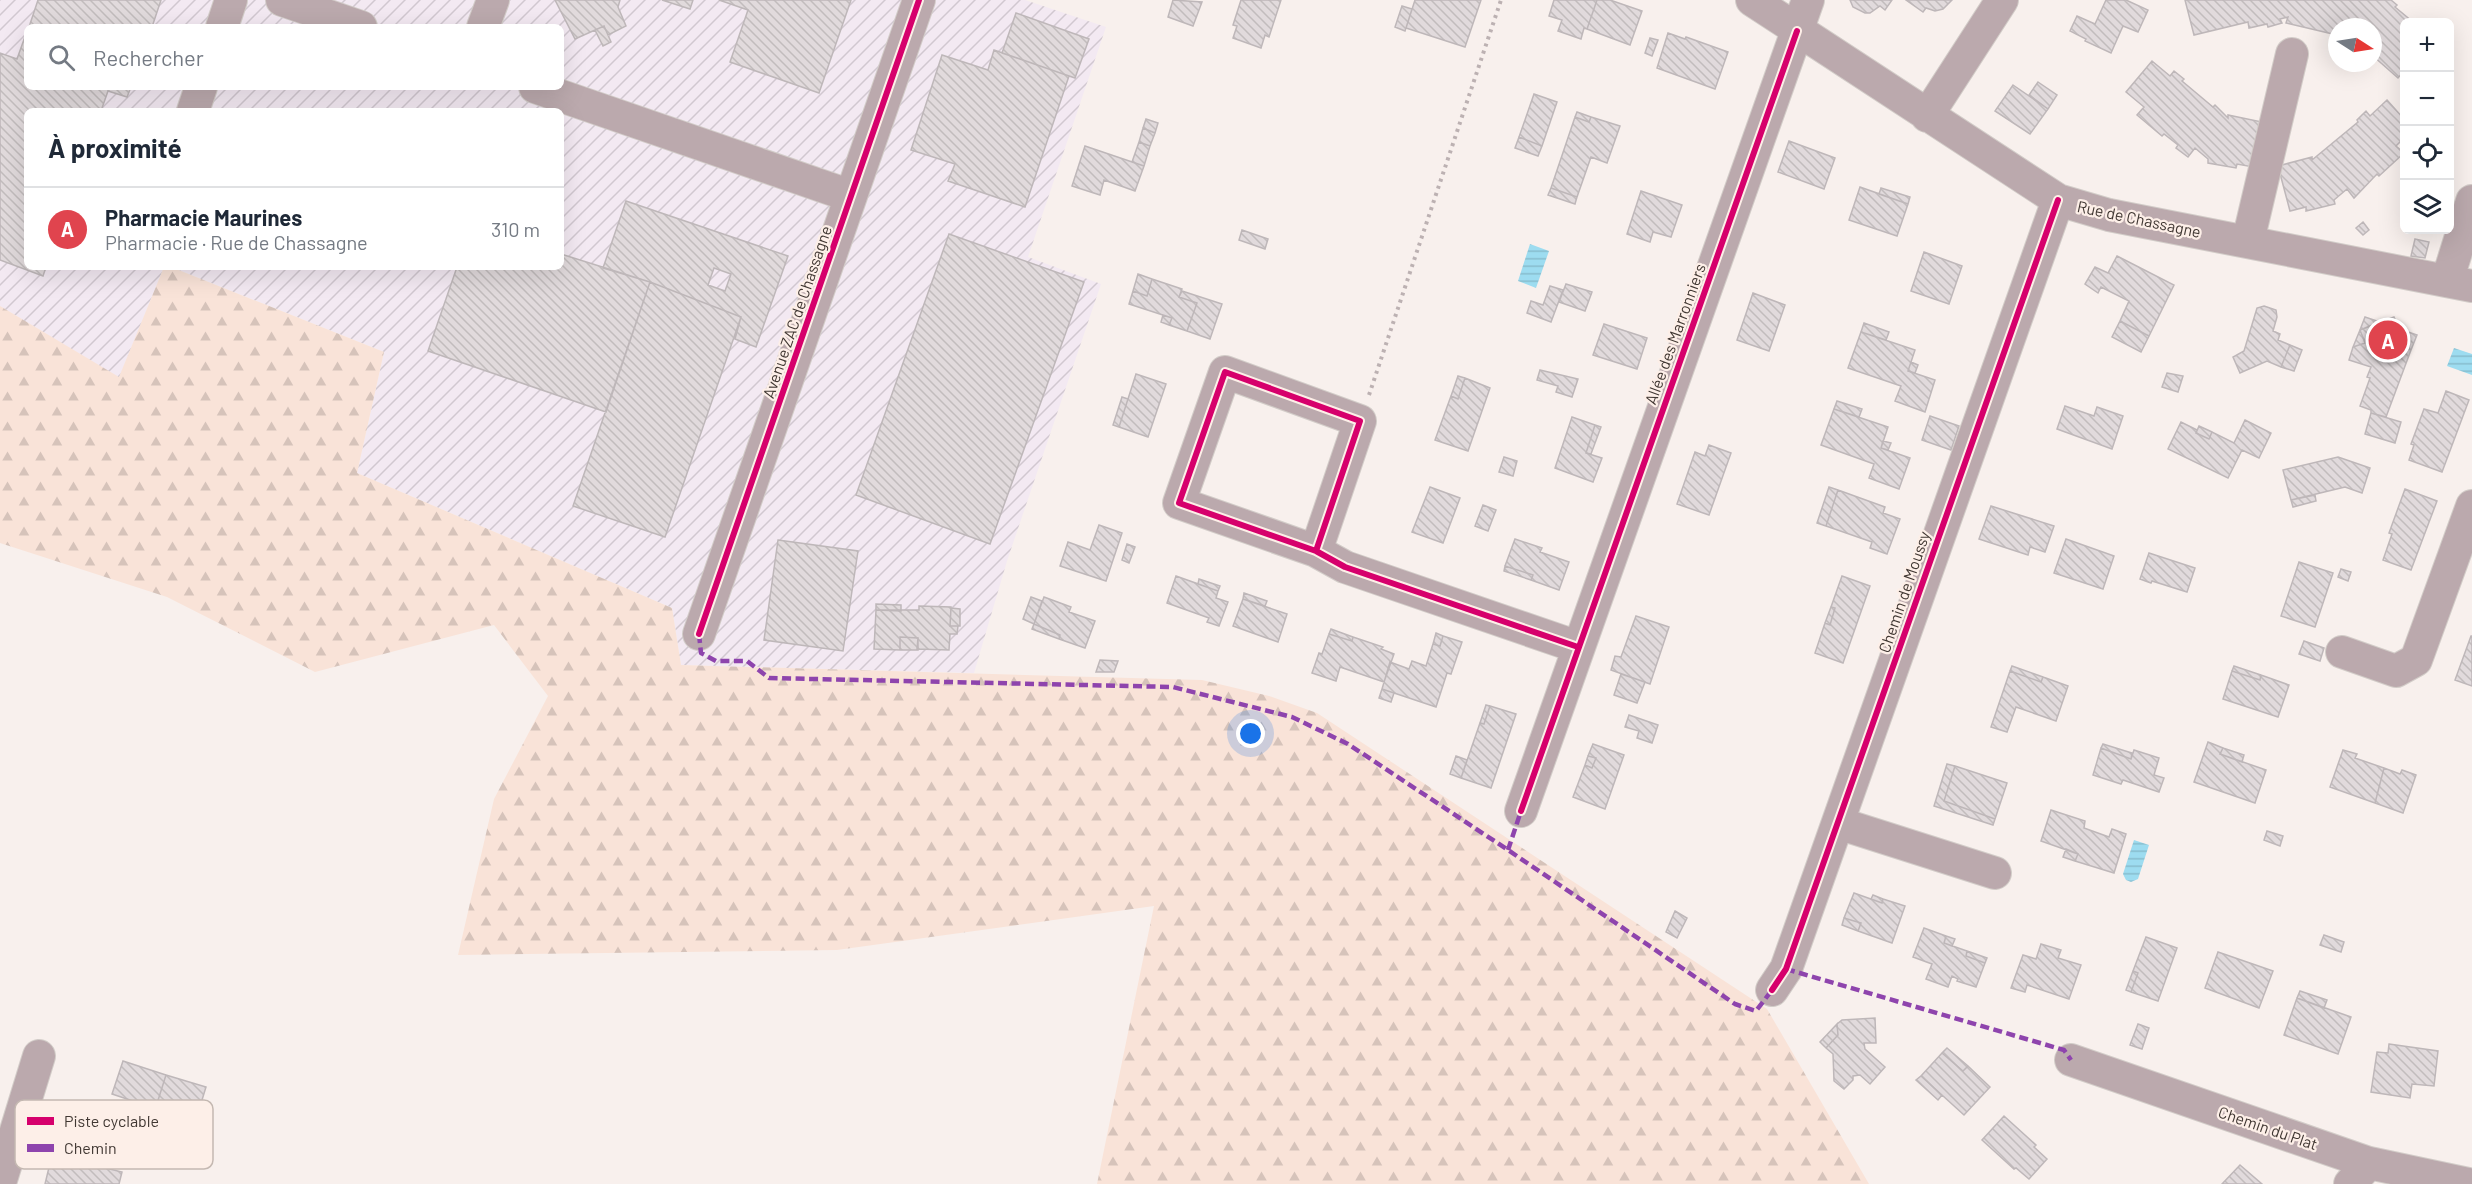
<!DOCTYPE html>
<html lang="fr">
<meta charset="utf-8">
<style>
body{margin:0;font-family:Barlow,sans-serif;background:#f2f2f3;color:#1f2937}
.controls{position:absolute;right:18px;top:18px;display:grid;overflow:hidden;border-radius:9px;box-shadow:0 6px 24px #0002}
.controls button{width:54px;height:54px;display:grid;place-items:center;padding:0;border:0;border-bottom:2px solid #e0e1e3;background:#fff;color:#1f2937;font:30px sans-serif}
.compass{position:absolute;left:2328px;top:18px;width:54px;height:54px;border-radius:50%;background:#fff;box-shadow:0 6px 24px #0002;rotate:102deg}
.you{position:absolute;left:1251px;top:734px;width:21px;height:21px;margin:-15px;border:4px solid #fff;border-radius:50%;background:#1a73e8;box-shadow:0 0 0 9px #1a73e833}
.badge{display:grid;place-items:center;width:39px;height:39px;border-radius:50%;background:#0b8043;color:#fff;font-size:20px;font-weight:700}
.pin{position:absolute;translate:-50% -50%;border:3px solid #fff;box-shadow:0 2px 6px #0006}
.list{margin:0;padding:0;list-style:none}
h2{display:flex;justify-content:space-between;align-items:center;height:78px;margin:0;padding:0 24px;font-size:26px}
h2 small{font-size:20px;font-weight:400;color:#747a83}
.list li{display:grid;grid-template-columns:39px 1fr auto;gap:18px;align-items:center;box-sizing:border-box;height:84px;padding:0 24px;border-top:2px solid #e0e1e3}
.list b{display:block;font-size:22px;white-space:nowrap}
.list p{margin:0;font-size:20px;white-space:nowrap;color:#747a83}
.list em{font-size:20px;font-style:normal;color:#747a83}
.icon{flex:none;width:33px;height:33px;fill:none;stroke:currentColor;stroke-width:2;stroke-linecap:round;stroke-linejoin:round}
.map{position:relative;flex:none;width:2472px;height:1184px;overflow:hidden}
.search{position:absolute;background:#fff;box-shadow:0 6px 24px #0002;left:24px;top:24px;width:540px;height:66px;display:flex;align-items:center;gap:15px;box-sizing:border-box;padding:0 21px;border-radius:9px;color:#747a83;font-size:22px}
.panel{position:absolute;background:#fff;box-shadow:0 6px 24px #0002;left:24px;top:108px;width:540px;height:162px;border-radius:9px}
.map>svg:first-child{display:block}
.industrial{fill:url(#industrial-furrows);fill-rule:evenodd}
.forest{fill:url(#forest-firs)}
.water{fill:url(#water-rules)}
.building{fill:url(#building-back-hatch);stroke:#beb7b9;stroke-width:1.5;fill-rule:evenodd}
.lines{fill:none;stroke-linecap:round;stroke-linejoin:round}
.minor-casing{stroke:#d2ccc8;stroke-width:34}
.path{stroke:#bcb1b2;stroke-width:4;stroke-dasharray:3 4.5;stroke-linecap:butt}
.minor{stroke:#bba9ad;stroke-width:32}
.quiet{stroke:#8e44ad;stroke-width:4.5;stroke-dasharray:9 4.5;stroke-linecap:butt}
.cycleway-casing{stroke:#fdefe8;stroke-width:10}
.cycleway{stroke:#d6006c;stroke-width:6}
.labels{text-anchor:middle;stroke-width:4.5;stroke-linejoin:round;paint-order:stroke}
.street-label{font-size:16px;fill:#403732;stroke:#fdefe8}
.key{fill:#fdefe8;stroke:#c4b8b1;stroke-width:1.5}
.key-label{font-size:16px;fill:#403732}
</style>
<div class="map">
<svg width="2472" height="1184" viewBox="0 0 2472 1184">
<defs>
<pattern id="industrial-furrows" width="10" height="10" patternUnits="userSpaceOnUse" patternTransform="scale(1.5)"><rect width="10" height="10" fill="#f3e9f2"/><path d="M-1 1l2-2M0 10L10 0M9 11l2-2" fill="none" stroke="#d1c8d0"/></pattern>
<pattern id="forest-firs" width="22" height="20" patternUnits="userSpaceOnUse" patternTransform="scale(1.5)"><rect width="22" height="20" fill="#f9e3d8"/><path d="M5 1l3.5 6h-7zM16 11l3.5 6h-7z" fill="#d6c3ba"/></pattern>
<pattern id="water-rules" width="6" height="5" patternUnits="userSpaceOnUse" patternTransform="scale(1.5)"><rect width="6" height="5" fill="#9ddcf0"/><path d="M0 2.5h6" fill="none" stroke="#88bdce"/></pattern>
<pattern id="building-back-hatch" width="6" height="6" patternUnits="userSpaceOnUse" patternTransform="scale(1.5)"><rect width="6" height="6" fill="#e1dadc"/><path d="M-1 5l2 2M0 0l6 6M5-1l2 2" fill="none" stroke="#c2bcbd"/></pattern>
</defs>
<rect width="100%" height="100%" fill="#f8f0ed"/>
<path class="industrial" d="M0 0H1025L1106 27 1028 257 1101 284 1007 561 974 673 681 665 672 608 357 473 384 352 171 267H561V111H27V267H164L119 378 0 306ZM27 27H561V87H27Z"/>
<path class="forest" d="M164 267H171L384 352 357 473 672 608 681 665 1202 680 1269 696 1317 713 1767 1009 1869 1184H1097L1154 906 837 950 458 955 494 799 548 696 494 625 315 672 167 597 0 543V306L119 377Z"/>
<path class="water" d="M1530 244 1549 251 1536 288 1518 281Z
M2454 348 2472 354V375L2447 366Z
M2134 840 2149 845 2138 879 2131 882 2126 880 2123 874Z"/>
<path class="building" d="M38 0H161L152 27H29Z
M555 0H620L618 7 626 26 608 35 604 26 575 39Z
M662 0H693L690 9Z
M719 0H851L819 93 730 62 748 10Z
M1173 0 1202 2 1193 26 1168 17Z
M1241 0H1281L1269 37 1265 35 1261 48 1233 38 1237 26 1233 25Z
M1415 0H1481L1465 47 1406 28Z
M1554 0H1597L1587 29 1584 28 1581 39 1558 31 1562 20 1549 16Z
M1597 0H1610L1642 11 1630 45 1587 29Z
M1850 0H1892L1885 10 1880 6 1870 13H1865L1853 7Z
M1906 0H1952L1943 9 1935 11 1926 8 1923 12Z
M2106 0H2126L2148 10 2138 32 2123 26 2111 53 2085 41 2086 39 2070 31 2077 16 2095 24Z
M2185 0H2391L2397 5 2395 7 2413 22H2404V71L2398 78 2373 56V27H2337V35L2286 23 2288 17 2280 19 2282 23 2268 27 2267 24 2249 28 2248 22 2194 35Z
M1402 6 1412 9 1405 31 1395 27Z
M1016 13 1089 39 1075 78 1002 53Z
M604 26 611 42 603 46 595 30Z
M27 31V87H131L127 97 108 91 101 111H27V267H46L43 276 0 260V53L17 59Z
M1668 33 1685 39 1686 37 1728 52 1715 89 1657 68Z
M1650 38 1658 40 1652 56 1645 53Z
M994 50 1069 76 1025 207 948 181 955 164 911 150 942 55 988 70Z
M2152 61 2170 76 2174 71 2184 79 2182 81 2213 107 2215 105 2228 118V115L2262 122 2253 167 2237 164 2236 168 2208 163V159L2195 148 2188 157 2176 148 2178 145 2164 134 2162 136 2137 115 2144 107 2126 92Z
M2038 82 2057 95 2048 109 2029 95Z
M2013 85 2048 109 2030 134 1995 111Z
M1534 94 1557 102 1542 146 1519 137Z
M2387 100 2404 119V138L2396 146 2404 153 2379 176 2377 174 2354 198 2347 189 2334 200 2335 204 2306 211V207L2290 211 2278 166 2312 157V160L2358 122 2357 120 2366 111 2370 116Z
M1577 112 1591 117 1589 122 1575 117Z
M1575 117 1589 122 1591 117 1620 126 1607 163 1591 157 1577 197 1551 188Z
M1146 119 1158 123 1155 133 1143 128Z
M1143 128 1155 133 1150 146 1139 142Z
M1519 137 1542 146 1538 156 1515 148Z
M1789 141 1835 158 1824 189 1778 172Z
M1139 142 1150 146 1144 166 1132 162Z
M1085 146 1144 166 1135 191 1104 180 1100 195 1072 186Z
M1860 187 1908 204 1897 236 1849 220Z
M1551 188 1577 197 1575 204 1548 195Z
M1881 188 1910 197 1908 204 1879 194Z
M1641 191 1682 205 1671 237 1653 232 1650 242 1627 234Z
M626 201 788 256 756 347 735 339 741 317 650 282 603 268ZM714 268 731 274 725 291 708 285Z
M2363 222 2369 230 2363 235 2356 228Z
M1242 230 1268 239 1265 249 1239 240Z
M949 234 1084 282 990 544 856 495Z
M2415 239 2429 242 2425 258 2411 256Z
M1924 252 1962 266 1949 304 1911 291Z
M561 254 650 282 606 412 428 351 457 267H561Z
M2117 256 2174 285 2149 336 2120 321 2129 301 2101 287 2098 293 2085 284 2095 267 2108 273Z
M1138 274 1152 279 1147 296 1133 291Z
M1152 279 1182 289 1179 297 1197 303 1187 331 1169 325 1172 318 1129 304 1133 291 1147 296Z
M650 282 741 317 665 537 573 506Z
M1566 284 1592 292 1585 311 1559 302Z
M1550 286 1563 290 1551 322 1527 313 1531 301 1543 305Z
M1182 291 1222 304 1210 339 1187 331 1197 303 1179 297Z
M1753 293 1785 305 1769 351 1737 340Z
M2264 306 2276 310 2277 317 2273 331 2280 334 2278 340 2290 345 2281 367 2267 361 2240 373 2233 357 2244 351 2257 308Z
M1163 315 1172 318 1169 325 1161 322Z
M2365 317 2380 322 2360 330Z
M2394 317 2408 349 2411 350 2386 417 2371 413V410L2360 406 2370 378 2367 377 2371 367 2349 360 2353 347 2365 343 2360 330Z
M2120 321 2149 336 2141 352 2112 337Z
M1864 323 1889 332 1886 340 1861 332Z
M1604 324 1647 338 1637 369 1593 355Z
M2399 329 2417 335 2411 350 2408 349Z
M2360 330 2365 343 2353 347Z
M1861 332 1915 350 1908 371 1935 380 1925 412 1895 401 1901 386 1848 368Z
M2290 345 2302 350 2294 371 2281 367Z
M1911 362 1918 365 1915 373 1908 371Z
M1540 370 1578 379 1572 397 1556 392 1558 386 1537 380Z
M2167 373 2183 376 2178 392 2162 387Z
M1136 374 1166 384 1148 437 1119 427Z
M1458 376 1465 378 1458 399 1451 396Z
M1465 378 1490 388 1468 451 1435 440 1451 396 1458 399Z
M2446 391 2469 400 2442 472 2409 460 2414 445 2411 444 2424 409 2438 413Z
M1122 397 1128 399 1119 427 1113 425Z
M1837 401 1862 409 1859 417 1834 409Z
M2065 406 2094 416 2097 407 2123 416 2112 449 2057 429Z
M1834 409 1888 427 1881 448 1910 458 1899 489 1869 478 1874 464 1821 445Z
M2371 413 2401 422 2395 443 2365 434Z
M1930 416 1959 426 1951 450 1922 440Z
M1572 417 1595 425 1586 453 1602 458 1593 482 1555 468Z
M2245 420 2271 433 2259 458 2242 450 2228 478 2168 449 2181 422 2197 430 2196 433 2209 439 2212 432 2234 443Z
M1595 425 1601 427 1591 454 1586 453Z
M2199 426 2212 432 2209 439 2196 433Z
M1883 441 1891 443 1888 450 1881 448Z
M1709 445 1731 453 1709 515 1677 504 1695 452 1705 456Z
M1504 457 1517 461 1513 476 1499 472Z
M2338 457 2370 468 2362 493 2345 487 2291 500 2283 470Z
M1430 487 1460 498 1443 543 1412 532Z
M1829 487 1838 490 1826 526 1817 523Z
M2405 489 2437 501 2411 570 2383 560 2392 534 2389 533Z
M1838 490 1885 507 1883 513 1900 519 1887 554 1870 548 1872 542 1826 526Z
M2315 495 2316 501 2293 507 2291 500Z
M1483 505 1496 510 1488 531 1475 526Z
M1991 506 2054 526 2045 552 2030 547 2028 555 1979 539Z
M1099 525 1122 533 1106 581 1060 566 1068 542 1090 550Z
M1515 539 1542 548 1540 552 1569 562 1559 590 1531 580 1533 575 1505 566Z
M2066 539 2114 556 2103 589 2054 573Z
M778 540 858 551 843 651 764 640Z
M1127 544 1135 547 1129 563 1122 560Z
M2149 553 2195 568 2187 592 2152 581 2151 583 2140 579Z
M2299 562 2333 573 2315 627 2281 616Z
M1505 566 1533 575 1531 580 1504 571Z
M2341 569 2351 572 2348 581 2338 577Z
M1176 576 1218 591 1216 598 1228 602 1219 626 1207 622 1209 618 1167 603Z
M1842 576 1870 586 1843 663 1815 653 1825 623 1830 625 1835 608 1831 607Z
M1199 579 1220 586 1218 591 1198 584Z
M1244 593 1267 601 1265 606 1243 599Z
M1031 597 1042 601 1034 624 1023 619Z
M1044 597 1071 607 1069 612 1095 621 1085 648 1059 639 1060 635 1034 624Z
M1243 599 1287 614 1278 642 1233 626Z
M876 604 901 605V611L876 610Z
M919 606 951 607 950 626H958L957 634H950L949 650 917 649 918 638 900 637V650L874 649 876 610H919Z
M1831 607 1835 608 1830 625 1825 623Z
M951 608 960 609V626H950Z
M1636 616 1669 627 1650 684 1611 670 1615 656 1621 657Z
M1034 624 1060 635 1059 639 1032 629Z
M1331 629 1353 637 1352 641 1329 634Z
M1436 633 1443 636 1440 646 1433 644Z
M1329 634 1352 641 1353 637 1383 647 1381 649 1394 654 1384 682 1340 667 1336 681 1312 673 1319 653 1322 654Z
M1443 636 1462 642 1451 674 1447 673 1436 707 1382 689 1390 662 1409 669 1412 661 1426 666 1433 644 1440 646Z
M2471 636H2472V686L2455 680Z
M900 637 918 638V650H900Z
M2304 641 2324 648 2320 661 2299 654Z
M1100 660 1118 661 1114 672H1096Z
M2012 666 2043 677 2041 682 2010 671Z
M2234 666 2261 675 2260 680 2232 671Z
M2010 671 2041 682 2043 677 2068 686 2056 721 2016 707 2007 732 1991 727Z
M2232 671 2260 680 2261 675 2289 685 2278 717 2223 699Z
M1621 674 1645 682 1637 703 1614 695Z
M1382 689 1394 693 1391 702 1379 698Z
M1486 705 1490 706 1484 724 1480 723Z
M1490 706 1516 714 1491 788 1461 778 1480 723 1484 724Z
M1629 715 1658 725 1652 743 1637 738 1639 731 1625 727Z
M2208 742 2223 748 2220 754 2266 770 2255 803 2194 782Z
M1593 744 1624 755 1605 809 1573 797 1585 765 1592 768 1596 758 1588 756Z
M2103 744 2132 753 2131 759 2101 748Z
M2101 748 2131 759 2134 750 2159 758 2154 775 2164 778 2159 792 2123 780 2121 784 2093 775Z
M2223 748 2244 755 2242 762 2220 754Z
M2343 750 2357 754 2355 758 2384 768 2375 803 2330 787Z
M1456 756 1467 760 1461 778 1450 774Z
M1588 756 1596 758 1592 768 1585 765Z
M1947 764 1955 766 1944 801 1995 819 1993 825 1934 806Z
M1955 766 2007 783 1995 819 1944 801Z
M2384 768 2400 774 2402 770 2416 775 2403 813 2375 803Z
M2051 810 2085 821 2084 828 2109 837 2112 829 2126 834 2114 873 2075 861 2078 854 2041 841Z
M2267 831 2283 836 2280 846 2264 840Z
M2066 849 2078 854 2075 861 2063 857Z
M1854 893 1882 903 1883 899 1905 906 1892 943 1858 931 1861 923 1844 918Z
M1873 895 1883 899 1882 903 1871 899Z
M1675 911 1687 918 1677 938 1666 932Z
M1844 918 1861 923 1858 931 1842 925Z
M1924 928 1946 936 1944 943 1967 951 1966 956 1985 963 1976 987 1957 981 1958 979 1952 976 1948 987 1926 979 1932 964 1913 957Z
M2324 935 2344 942 2341 952 2320 945Z
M1946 936 1955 939 1952 946 1944 943Z
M2146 937 2177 948 2158 1001 2131 992 2138 973 2133 971Z
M2041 944 2061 950 2058 958 2081 965 2069 999 2027 985 2025 992 2011 988 2023 955 2036 959Z
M1967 951 1987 958 1985 963 1966 956Z
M2218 952 2273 971 2259 1008 2205 988Z
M2133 971 2138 973 2131 992 2126 990Z
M2300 991 2327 1000 2324 1008 2297 998Z
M2297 998 2351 1017 2338 1054 2284 1035Z
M1875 1018 1876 1043H1864L1865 1049 1885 1067 1870 1084 1860 1075 1853 1076V1080L1844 1089 1834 1081 1833 1054 1826 1048 1838 1035 1837 1024 1842 1020Z
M1837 1024 1838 1035 1826 1048 1820 1042Z
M2138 1024 2149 1028 2142 1049 2130 1045Z
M2389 1044 2438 1051 2434 1086 2412 1084 2410 1098 2371 1092 2377 1052 2388 1053Z
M1947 1048 1968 1066 1963 1071 1942 1053Z
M1942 1053 1963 1071 1968 1066 1990 1087 1964 1115 1921 1076Z
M123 1061 166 1075 154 1113 138 1108 139 1103 112 1094Z
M166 1075 206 1087 194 1126 154 1113Z
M1921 1076 1942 1095 1938 1100 1916 1080Z
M2004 1116 2036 1145 2034 1147 2047 1159 2029 1179 2016 1168 2014 1169 1982 1140Z
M52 1155 122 1172 119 1184H45Z
M2240 1165 2262 1184H2222Z"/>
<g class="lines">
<g class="minor-casing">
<path id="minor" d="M282 0 361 27
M1752 0 2058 200 2109 215 2472 286
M222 27 231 0
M483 27 493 0
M535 87 851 196
M193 111 201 87
M1927 116 2002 0
M2248 241 2292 54
M2447 281 2472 201
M1316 551 1360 421 1225 372 1179 503 1316 551 1345 567 1578 647
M699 634 919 0
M2342 652 2396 671 2416 660 2472 506
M1521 811 1808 0
M1838 823 1995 873
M1772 990 1786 969 2058 200
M2071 1060 2369 1163 2468 1184
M0 1183 39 1056
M2350 1184 2369 1163"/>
</g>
<path class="path" d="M1369 395 1501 0"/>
<use href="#minor" class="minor"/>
<path class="quiet" d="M699 634 701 653 716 661H747L769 678 1173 687 1292 717 1348 744 1508 850 1735 1004 1756 1011 1772 990
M1508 850 1521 811
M1786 969 2064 1050 2071 1060"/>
<g class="cycleway-casing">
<path id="cycleway" d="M1316 551 1360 421 1225 372 1179 503 1316 551 1345 567 1578 647
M699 634 919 0
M1521 811 1797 31
M1772 990 1786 969 2058 200"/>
</g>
<use href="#cycleway" class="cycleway"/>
</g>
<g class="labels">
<g class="street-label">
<text transform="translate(2139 219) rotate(12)" y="6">Rue de Chassagne</text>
<text transform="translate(797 312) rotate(-71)" y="6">Avenue ZAC de Chassagne</text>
<text transform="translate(1675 334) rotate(-70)" y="6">Allée des Marronniers</text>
<text transform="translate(1904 592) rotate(-71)" y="6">Chemin de Moussy</text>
<text transform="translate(2268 1128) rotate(19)" y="6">Chemin du Plat</text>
</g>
</g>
<rect x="15" y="1100" width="198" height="69" rx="9" class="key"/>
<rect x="27" y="1117" width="27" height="8" fill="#d6006c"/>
<rect x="27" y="1144" width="27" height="8" fill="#8e44ad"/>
<g class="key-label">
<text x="64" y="1127">Piste cyclable</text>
<text x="64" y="1154">Chemin</text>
</g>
</svg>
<div class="controls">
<button>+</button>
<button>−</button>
<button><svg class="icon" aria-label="locate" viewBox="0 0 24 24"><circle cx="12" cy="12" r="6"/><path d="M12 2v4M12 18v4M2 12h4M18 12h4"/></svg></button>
<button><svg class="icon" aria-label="layers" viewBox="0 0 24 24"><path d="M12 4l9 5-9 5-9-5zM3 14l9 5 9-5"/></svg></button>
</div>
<svg class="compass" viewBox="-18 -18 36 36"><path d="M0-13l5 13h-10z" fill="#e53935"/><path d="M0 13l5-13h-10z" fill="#747a83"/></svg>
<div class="you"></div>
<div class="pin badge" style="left:2388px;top:340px;background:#e0444e">A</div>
<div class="search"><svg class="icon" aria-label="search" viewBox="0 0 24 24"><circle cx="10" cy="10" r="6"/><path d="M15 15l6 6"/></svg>Rechercher</div>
<section class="panel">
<h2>À proximité<small></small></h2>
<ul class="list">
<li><span class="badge" style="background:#e0444e">A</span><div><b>Pharmacie Maurines</b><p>Pharmacie · Rue de Chassagne</p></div><em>310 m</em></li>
</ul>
</section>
</div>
